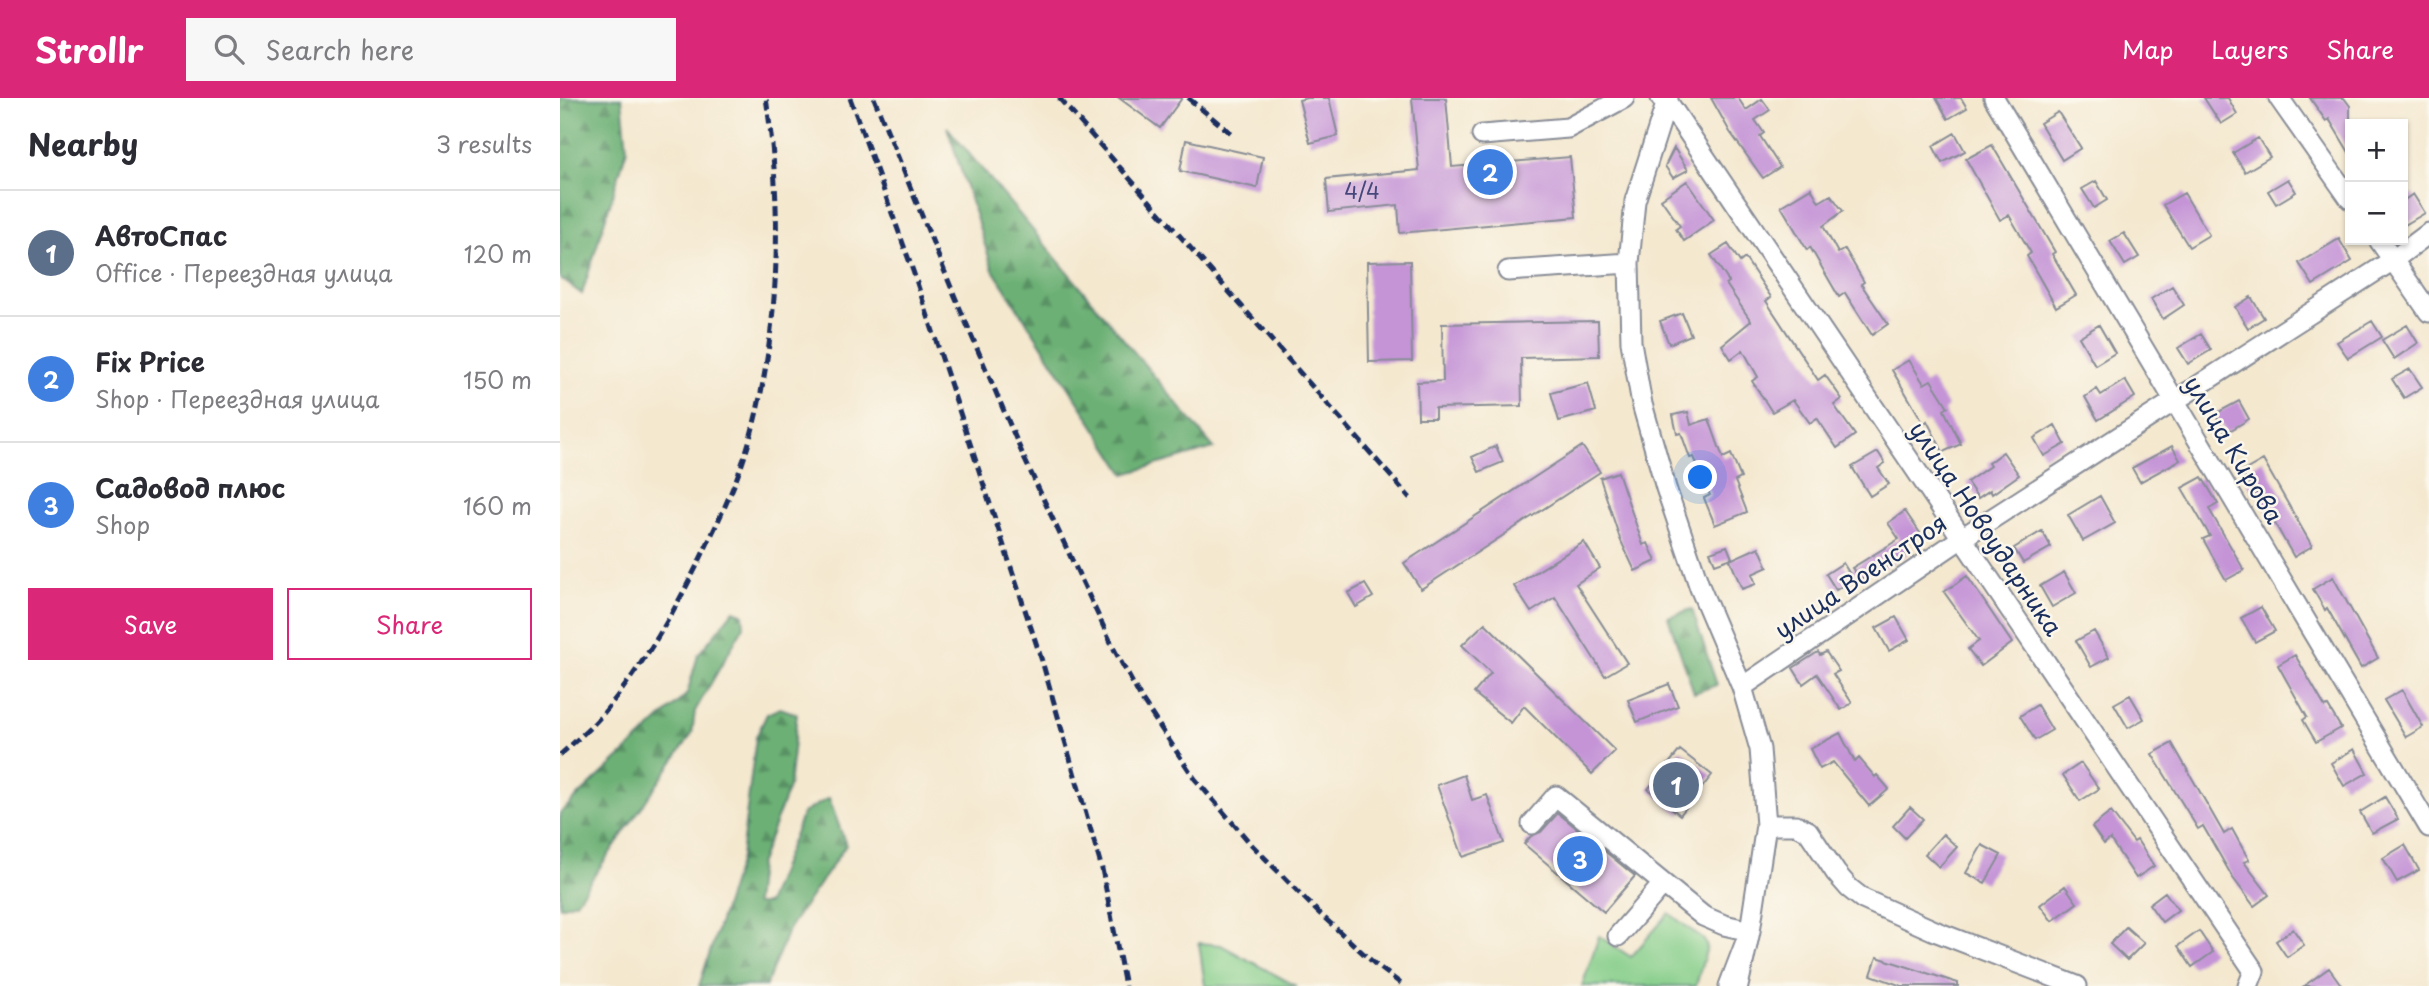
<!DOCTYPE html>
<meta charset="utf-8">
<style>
body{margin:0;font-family:"Playpen Sans",sans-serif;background:#f7f7f7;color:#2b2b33}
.controls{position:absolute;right:21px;top:21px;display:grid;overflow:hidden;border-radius:0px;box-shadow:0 2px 5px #0004}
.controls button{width:63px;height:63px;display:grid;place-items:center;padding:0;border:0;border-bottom:2px solid #e1e1e2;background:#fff;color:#2b2b33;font:35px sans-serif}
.you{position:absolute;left:1141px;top:380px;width:24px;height:24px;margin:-18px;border:5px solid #fff;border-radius:50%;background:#1a73e8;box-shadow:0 0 0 10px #1a73e833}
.badge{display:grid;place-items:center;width:46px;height:46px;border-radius:50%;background:#db2777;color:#fff;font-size:23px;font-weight:700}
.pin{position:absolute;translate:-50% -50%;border:4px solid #fff;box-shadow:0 2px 7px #0006}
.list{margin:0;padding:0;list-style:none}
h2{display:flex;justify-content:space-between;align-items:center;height:91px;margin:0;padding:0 28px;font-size:30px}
h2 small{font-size:23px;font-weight:400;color:#7c7c81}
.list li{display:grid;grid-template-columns:46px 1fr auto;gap:21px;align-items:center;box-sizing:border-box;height:126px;padding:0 28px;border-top:2px solid #e1e1e2}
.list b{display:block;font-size:26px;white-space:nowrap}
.list p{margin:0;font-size:23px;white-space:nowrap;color:#7c7c81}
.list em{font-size:23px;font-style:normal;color:#7c7c81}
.actions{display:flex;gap:14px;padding:21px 28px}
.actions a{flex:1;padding:16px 0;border:2px solid #db2777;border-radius:0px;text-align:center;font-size:24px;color:#db2777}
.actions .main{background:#db2777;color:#fff}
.icon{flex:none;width:38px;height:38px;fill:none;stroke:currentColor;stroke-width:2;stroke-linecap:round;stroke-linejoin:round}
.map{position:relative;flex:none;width:1869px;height:888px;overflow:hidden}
header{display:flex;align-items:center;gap:42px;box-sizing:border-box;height:98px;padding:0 35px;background:#db2777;color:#fff}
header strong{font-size:33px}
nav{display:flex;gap:38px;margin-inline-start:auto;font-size:24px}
.search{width:490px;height:63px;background:#f7f7f7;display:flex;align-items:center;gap:18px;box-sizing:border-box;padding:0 24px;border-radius:0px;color:#7c7c81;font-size:26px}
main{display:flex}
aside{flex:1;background:#fff}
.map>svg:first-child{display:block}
.green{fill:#85cd89;stroke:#507e74;stroke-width:2}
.forest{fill:url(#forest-firs);stroke:#44706a;stroke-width:2}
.building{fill:#c594d7}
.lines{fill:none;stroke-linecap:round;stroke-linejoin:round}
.minor-casing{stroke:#888c96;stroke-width:23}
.minor{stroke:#fff;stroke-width:19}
.rail{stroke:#1b2f5e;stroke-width:5;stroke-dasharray:10 5;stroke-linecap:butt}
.labels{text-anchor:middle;stroke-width:5;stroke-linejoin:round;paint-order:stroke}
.number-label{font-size:21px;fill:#46487c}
.street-label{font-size:24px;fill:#1b2f5e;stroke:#fbf7ec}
</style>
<header>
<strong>Strollr</strong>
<div class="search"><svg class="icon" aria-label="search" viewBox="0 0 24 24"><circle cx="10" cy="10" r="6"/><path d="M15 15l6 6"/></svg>Search here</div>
<nav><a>Map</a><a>Layers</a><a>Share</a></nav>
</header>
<main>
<aside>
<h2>Nearby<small>3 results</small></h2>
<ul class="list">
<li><span class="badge" style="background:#5c6f8a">1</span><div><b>АвтоСпас</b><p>Office · Переездная улица</p></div><em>120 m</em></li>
<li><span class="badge" style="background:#3f7fe0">2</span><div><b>Fix Price</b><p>Shop · Переездная улица</p></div><em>150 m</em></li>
<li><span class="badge" style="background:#3f7fe0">3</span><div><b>Садовод плюс</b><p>Shop</p></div><em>160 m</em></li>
</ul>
<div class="actions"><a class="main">Save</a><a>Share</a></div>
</aside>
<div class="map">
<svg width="1869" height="888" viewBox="0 0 1869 888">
<defs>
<pattern id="forest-firs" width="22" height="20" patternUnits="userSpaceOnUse" patternTransform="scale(1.75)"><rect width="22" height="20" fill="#6cb075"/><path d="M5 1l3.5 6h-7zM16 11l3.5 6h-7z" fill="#589063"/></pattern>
</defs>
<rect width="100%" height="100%" fill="#fbf7ec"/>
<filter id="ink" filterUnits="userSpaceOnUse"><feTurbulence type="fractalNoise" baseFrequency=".0143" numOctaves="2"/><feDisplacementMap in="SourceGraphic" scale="14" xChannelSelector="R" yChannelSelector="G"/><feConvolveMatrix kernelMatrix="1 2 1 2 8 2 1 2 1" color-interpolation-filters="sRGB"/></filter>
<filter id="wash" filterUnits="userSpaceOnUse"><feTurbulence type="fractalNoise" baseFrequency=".00686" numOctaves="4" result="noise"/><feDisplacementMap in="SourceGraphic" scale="28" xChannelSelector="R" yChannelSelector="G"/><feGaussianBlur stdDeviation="1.57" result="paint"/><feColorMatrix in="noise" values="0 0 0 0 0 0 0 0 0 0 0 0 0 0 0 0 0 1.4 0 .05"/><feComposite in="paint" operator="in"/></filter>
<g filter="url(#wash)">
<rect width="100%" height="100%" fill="#f4e8cf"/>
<path class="green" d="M1109 815 1144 842 1147 849 1136 888H1022L1039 838 1071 859Z
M639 845 661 847 736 888H645Z"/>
<path class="forest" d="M0 0H62L67 51 22 196 0 180Z
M387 29 654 350 565 376 433 172Z
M1132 511 1157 587 1134 595 1108 519Z
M174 512 183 516 184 528 135 613 132 636 16 804 0 809V715L127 596 138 557Z
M220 610 237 616 229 689 199 767 195 806H207L243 715 269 700 286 747 229 830 206 888H139L181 758 196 639 207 616Z"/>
<g id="blocks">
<path class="building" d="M559 0H622L600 30Z
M747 0H769L778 38 750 45 739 2Z
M852 0H886L892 69 1010 59 1016 119 840 135 838 107 769 114 766 81 859 72Z
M1151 0H1178L1186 12 1202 1 1210 12 1195 22 1204 35 1200 38 1220 69 1203 80 1170 34Z
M1376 0H1401L1407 10 1388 21Z
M1644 0H1668L1677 16 1661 26Z
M1750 0H1784L1790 8V56L1769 21 1766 23Z
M1498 14 1521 50 1502 62 1480 25Z
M1395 35 1405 53 1382 65 1373 48Z
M1698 40 1710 59 1685 74 1673 55Z
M626 42 703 59 697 90 620 73Z
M1432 47 1495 154 1492 156 1516 197 1496 209 1467 158 1471 155 1449 117 1440 122 1406 61Z
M1114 50 1128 72 1113 80 1105 68Z
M1728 81 1736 94 1716 106 1708 93Z
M1127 83 1154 122 1124 143 1116 131 1120 128 1101 101Z
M1536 83 1547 102 1534 110 1522 91Z
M1251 90 1259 104 1271 97 1283 113 1263 128 1278 155 1285 151 1304 184 1301 186 1328 226 1312 237 1285 195 1279 199 1250 149 1247 152 1221 108Z
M1624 95 1649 137 1629 149 1603 107Z
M1853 96 1865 115 1843 128V103Z
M1564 135 1579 159 1565 167 1550 143Z
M1779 141 1792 163 1753 187 1739 165Z
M1168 146 1180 164 1185 160 1211 199 1206 203 1258 282 1265 277 1282 301 1274 307 1295 337 1277 350 1257 320 1250 325 1233 302 1212 314 1192 283 1198 279 1183 252 1171 261 1162 247 1191 223 1166 186 1169 184 1151 157Z
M850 163 852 263 809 264 807 164Z
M1612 188 1624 207 1603 221 1591 201Z
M1691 199 1704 220 1688 230 1675 209Z
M1122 215 1131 237 1109 246 1100 223Z
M1038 223 1039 258 961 260 962 308 875 310V320H858L857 284 883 283 882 226Z
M1812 223 1822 239 1788 260 1777 244Z
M1539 227 1555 255 1535 267 1519 239Z
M1847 227 1858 245 1834 261 1822 242Z
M1641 236 1651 252 1628 266 1618 250Z
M1349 262 1364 286 1371 282 1388 309 1384 312 1401 346 1383 354 1367 323 1364 326 1332 272Z
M1850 271 1862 289 1844 300 1832 281Z
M1565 282 1575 299 1538 322 1525 299 1537 291 1541 297Z
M1028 285 1036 313 999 323 991 295Z
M1679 303 1689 321 1666 335 1655 316Z
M1128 314 1131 327 1149 321 1163 360 1171 356 1181 380 1175 383 1187 414 1155 427 1144 400 1150 397 1134 359 1130 360 1121 335 1117 336 1113 317Z
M1495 327 1505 346 1484 358 1474 340Z
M936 348 943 364 919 374 912 359Z
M1022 348 1040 374 861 491 844 465Z
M1612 348 1620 362 1580 384 1572 370Z
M1318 354 1325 365 1318 370 1329 386 1310 398 1292 369Z
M1443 354 1459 377 1432 396 1430 392 1418 400 1407 384 1430 368 1428 365Z
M1703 362 1752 448 1734 459 1697 394 1694 396 1682 374Z
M1058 374 1083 447 1088 445 1096 463 1075 473 1060 441 1040 380Z
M1642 379 1658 406 1649 411 1684 472 1666 482 1643 441 1650 438 1622 390Z
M1540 398 1555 425 1523 443 1508 417Z
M1345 413 1360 435 1344 446 1347 456 1323 470 1321 466 1301 481 1292 470 1339 441 1328 425Z
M1482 433 1491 449 1463 465 1454 450Z
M1024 444 1040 470 1016 486 1067 565 1045 578 995 499 971 514 954 488Z
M1167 448 1172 460 1155 466 1150 454Z
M1199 449 1208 469 1192 476 1196 486 1182 491 1170 462Z
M1283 465 1293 481 1276 492 1266 476Z
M1504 474 1516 495 1492 509 1480 488Z
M1407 478 1452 545 1421 568 1408 551 1419 543 1384 494Z
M1773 479 1818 560 1801 570 1767 510 1765 512 1753 491Z
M805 486 813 499 796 509 788 495Z
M1701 509 1715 533 1695 544 1681 520Z
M1336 519 1349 542 1329 553 1316 530Z
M925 525 1055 653 1032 676 964 608 951 625 914 595 931 575 902 547Z
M1534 533 1549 559 1531 569 1516 543Z
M1258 554 1260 557 1266 554 1279 573 1273 576 1292 605 1281 612 1257 576 1243 586 1233 570Z
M1735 557 1765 609 1768 608 1781 630 1756 644 1743 622 1747 619 1718 567Z
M1109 586 1118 608 1077 624 1068 602Z
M1842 592 1863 629 1846 639 1824 602Z
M1570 597 1584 621 1568 630 1554 606Z
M1477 607 1492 632 1475 642 1460 618Z
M1280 635 1295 664 1299 660 1315 679 1317 677 1329 691 1309 708 1273 664 1260 671 1250 651Z
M1612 645 1664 736 1672 731 1689 762 1684 764 1709 797 1694 808 1673 780 1643 728 1638 731 1592 656Z
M1794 651 1807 675 1784 688 1771 665Z
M1120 652 1152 677 1120 717 1088 691Z
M1521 665 1539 691 1520 703 1503 677Z
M904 677 912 702 927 697 944 745 903 759 877 687Z
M1825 699 1838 721 1812 735 1800 714Z
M1350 709 1363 721 1345 740 1333 728Z
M1551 714 1574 744 1577 742 1594 768 1576 780 1550 741 1544 746 1532 729Z
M998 715 1075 778 1044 814 964 746 971 738 981 734Z
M1383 736 1397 749 1379 769 1365 756Z
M1422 747 1441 757 1425 785 1406 775Z
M1845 747 1859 772 1837 784 1823 760Z
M1505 788 1517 805 1492 823 1480 807Z
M1605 794 1618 812 1602 824 1589 806Z
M1566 829 1584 845 1567 862 1550 846Z
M1733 831 1744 847 1727 859 1716 843Z
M1639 833 1653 854 1632 869 1618 848Z
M1317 859 1398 885V888H1342L1311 877Z
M1769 870 1782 888H1744Z"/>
</g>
</g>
<g filter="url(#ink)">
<use href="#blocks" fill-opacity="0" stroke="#888c96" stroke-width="2"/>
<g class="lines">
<g class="minor-casing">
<path id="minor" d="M1101 0 1107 3 1694 873 1688 888
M1434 0 1869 729
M1719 0 1790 101
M922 37 1008 30 1064 0
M1819 142 1869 214
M948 173 1069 165
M1182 589 1402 440 1833 162 1869 135
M972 726 996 698 1143 818 1164 827 1190 833 1206 727 1200 651 1182 589 1140 490 1106 390 1082 306 1071 244 1069 165 1075 103 1108 0
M1206 727H1236L1248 733 1276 775 1289 790 1303 801 1377 834 1517 888
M1058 838 1103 786
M1169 888 1190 833 1178 888"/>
</g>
<use href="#minor" class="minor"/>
<path class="rail" d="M290 0 353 173 482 563 542 771 565 888
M314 0 395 199 465 362 555 553 582 602 635 681 691 746 758 814 815 866 844 888
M499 0 850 400
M628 0 673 37
M0 657C14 644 30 631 42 617 88 562 122 501 152 436 167 405 182 371 191 337 220 229 223 110 206 0"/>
</g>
</g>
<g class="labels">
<g class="number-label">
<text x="802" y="101">4/4</text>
</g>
<g class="street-label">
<text transform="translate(1673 352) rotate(59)" y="8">улица Кирова</text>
<text transform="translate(1425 431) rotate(56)" y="8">улица Новоударника</text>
<text transform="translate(1301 479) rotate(-34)" y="8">улица Военстроя</text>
</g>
</g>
</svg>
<div class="controls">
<button>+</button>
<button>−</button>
</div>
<div class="you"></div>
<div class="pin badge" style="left:1116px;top:687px;background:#5c6f8a">1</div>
<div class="pin badge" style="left:930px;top:74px;background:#3f7fe0">2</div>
<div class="pin badge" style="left:1020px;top:761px;background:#3f7fe0">3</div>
</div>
</main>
